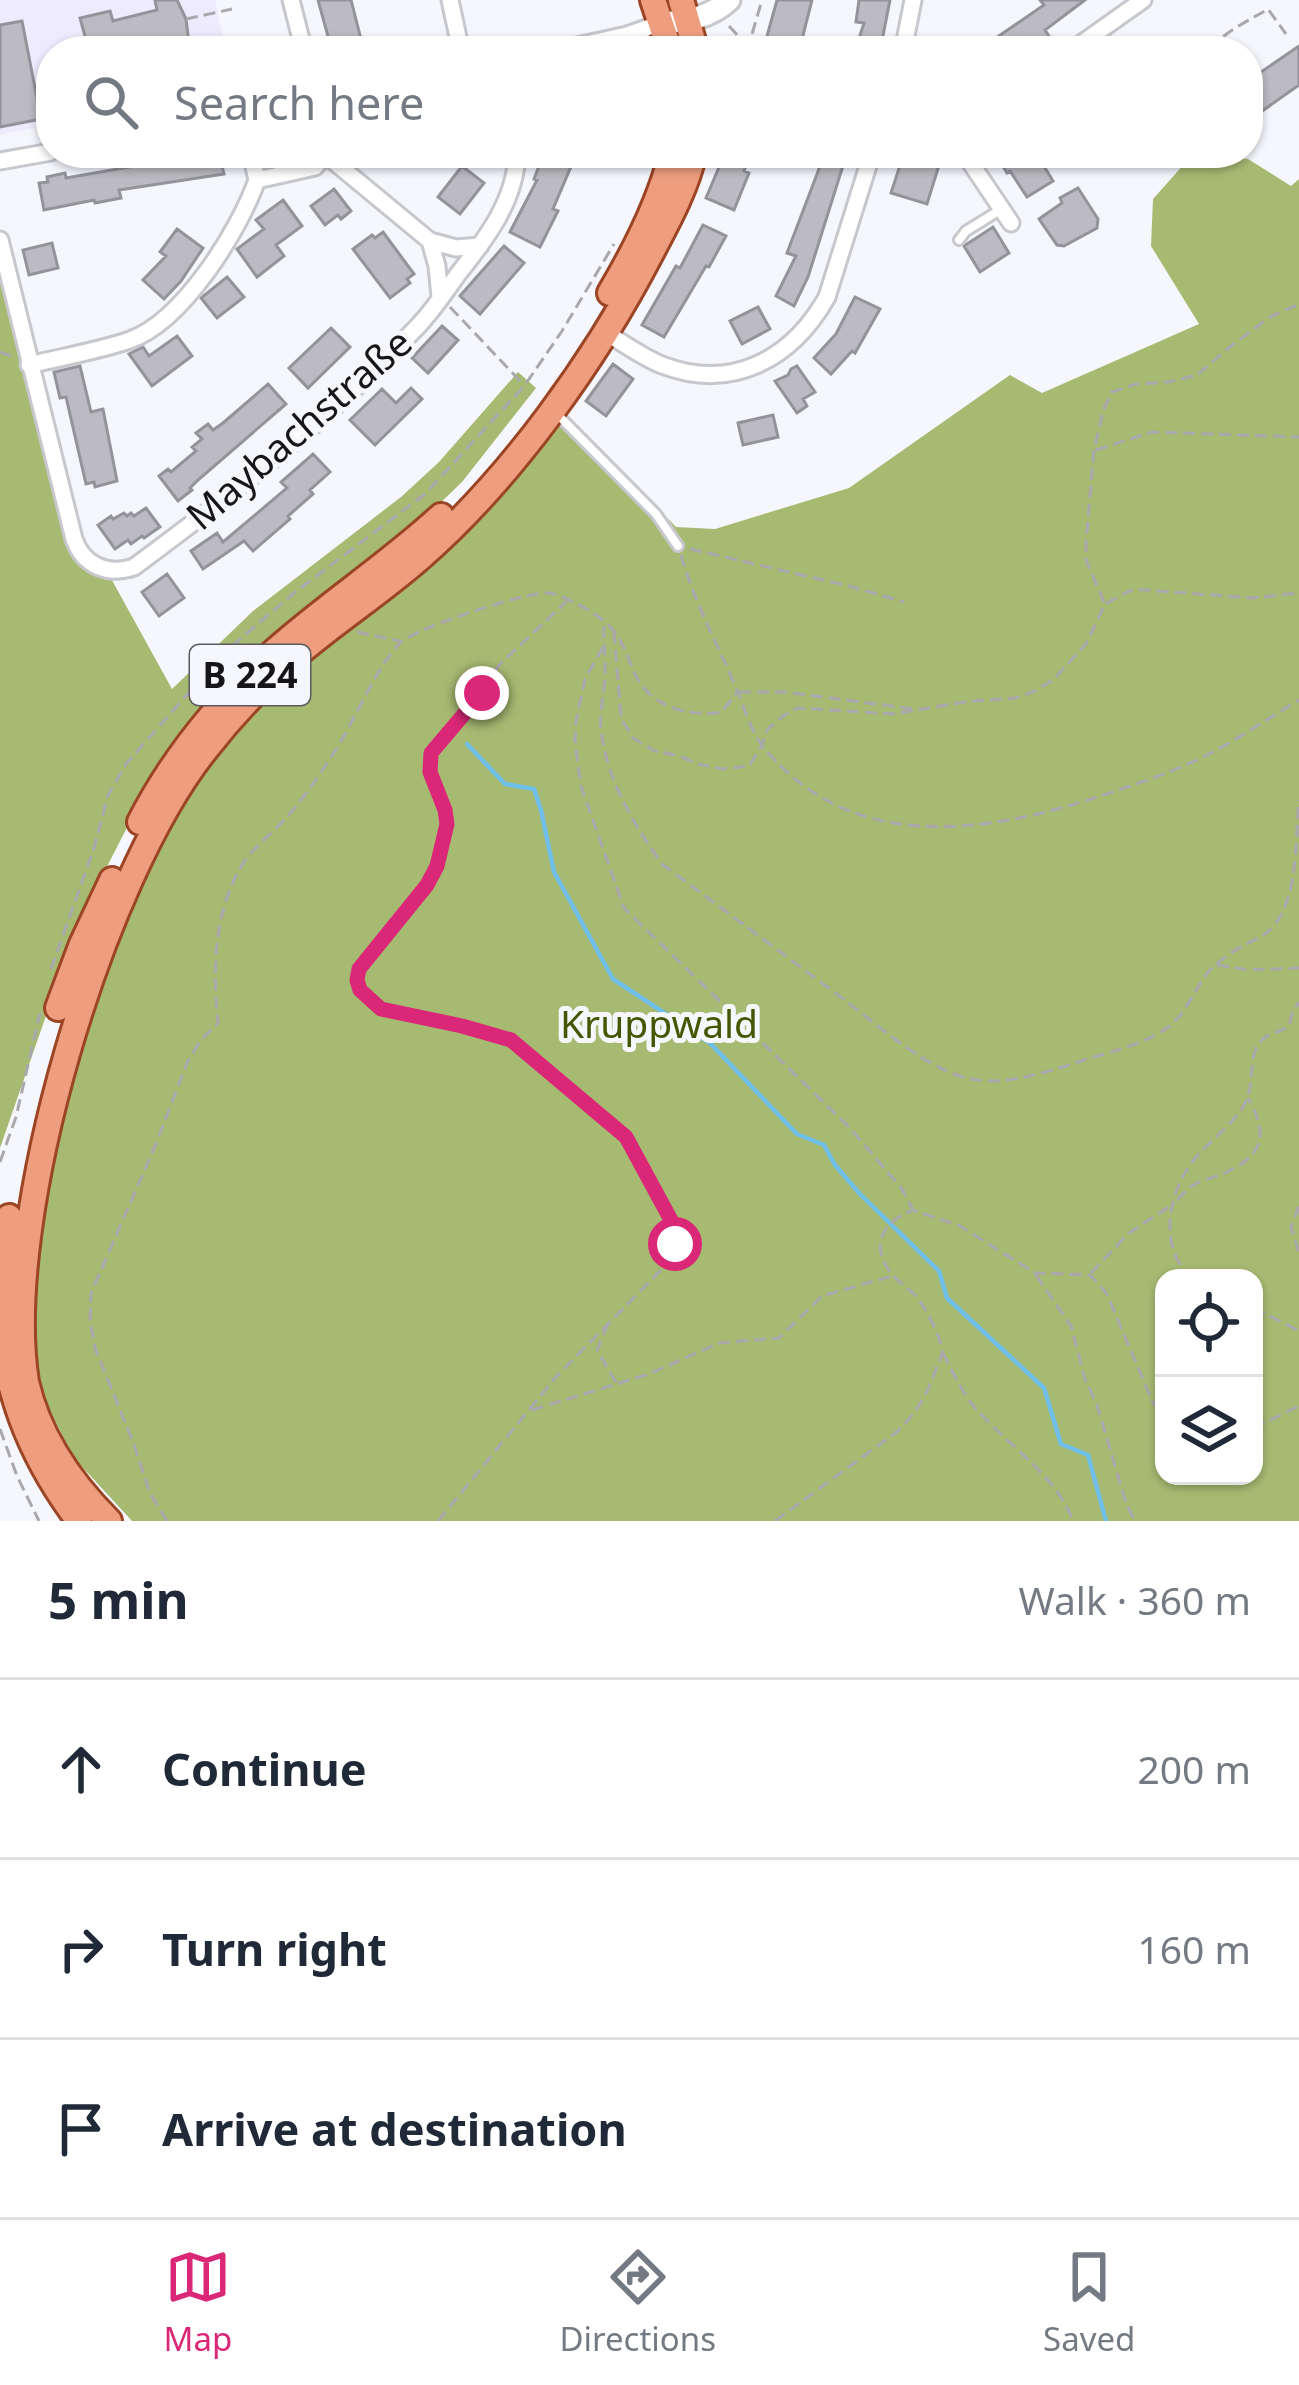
<!DOCTYPE html>
<meta charset="utf-8">
<style>
body{margin:0;font-family:"Noto Sans",sans-serif;background:#f2f2f3;color:#1f2937}
.controls{position:absolute;right:36px;bottom:36px;display:grid;overflow:hidden;border-radius:24px;box-shadow:0 3px 9px #0004}
.controls button{width:108px;height:108px;display:grid;place-items:center;padding:0;border:0;border-bottom:3px solid #e0e1e3;background:#fff;color:#1f2937;font:60px sans-serif}
.stop{position:absolute;width:36px;height:36px;margin:-27px;border:9px solid #db2777;border-radius:50%;background:#fff}
.stop.end{background:#db2777;border-color:#fff;box-shadow:0 3px 12px #0008}
.list{margin:0;padding:0;list-style:none}
h2{display:flex;justify-content:space-between;align-items:center;height:156px;margin:0;padding:0 48px;font-size:51px}
h2 small{font-size:39px;font-weight:400;color:#747a83}
.list li{display:grid;grid-template-columns:78px 1fr auto;gap:36px;align-items:center;box-sizing:border-box;height:180px;padding:0 48px;border-top:3px solid #e0e1e3}
.list b{display:block;font-size:45px;white-space:nowrap}
.list em{font-size:39px;font-style:normal;color:#747a83}
.icon{flex:none;width:66px;height:66px;fill:none;stroke:currentColor;stroke-width:2;stroke-linecap:round;stroke-linejoin:round}
.map{position:relative;flex:none;width:1299px;height:1521px;overflow:hidden}
.search{position:absolute;background:#fff;box-shadow:0 3px 9px #0004;left:36px;right:36px;top:36px;height:132px;display:flex;align-items:center;gap:30px;box-sizing:border-box;padding:0 42px;border-radius:48px;color:#747a83;font-size:45px}
.sheet{height:696px;background:#fff}
nav{display:flex;justify-content:space-around;align-items:center;box-sizing:border-box;height:168px;border-top:3px solid #e0e1e3;background:#fff;font-size:33px;color:#747a83}
nav a{display:grid;justify-items:center;gap:6px}
nav .on{color:#db2777}
.map>svg:first-child{display:block}
.education{fill:#edebfd}
.forest{fill:#a7ba72;fill-rule:evenodd}
.lines{fill:none;stroke-linecap:round;stroke-linejoin:round}
.stream{stroke:#6fbfe8;stroke-width:4.5}
.building{fill:#bbbbc1;stroke:#93949a;stroke-width:3}
.lane-casing{stroke:#c7c8ce;stroke-width:14}
.street-casing{stroke:#c7c8ce;stroke-width:21}
.secondary-casing{stroke:#c7c8ce;stroke-width:27}
.primary-casing{stroke:#9b4524;stroke-width:30}
.path{stroke:#a8a8ad;stroke-width:3;stroke-dasharray:12 6;stroke-linecap:butt}
.lane{stroke:#fff;stroke-width:8}
.street{stroke:#fff;stroke-width:15}
.secondary{stroke:#fff;stroke-width:21}
.primary{stroke:#ee9e7f;stroke-width:24}
.route{stroke:#db2777;stroke-width:15}
.labels{text-anchor:middle;stroke-width:10;stroke-linejoin:round;paint-order:stroke}
.shield{fill:#f6f7fd;stroke:#595a5d;stroke-width:3}
.shield-label{font-size:36px;font-weight:bold;fill:#161618}
.street-label{font-size:39px;fill:#161618;stroke:#f6f7fd}
.park-label{font-size:39px;fill:#465600;stroke:#f6f7fd}
</style>
<div class="map">
<svg width="1299" height="1521" viewBox="0 0 1299 1521">
<rect width="100%" height="100%" fill="#f6f7fd"/>
<path class="education" d="M0 0H215L226 51H51V124L0 135Z"/>
<path class="forest" d="M1194 153 1248 159 1291 186 1299 179V1521H132L73 1457 46 1403 31 1342 36 1234 81 1033 108 962 160 847 187 798 215 760 256 712 300 670 347 629 428 569 498 500 565 414 676 527 715 529 849 488 1010 375 1042 393 1199 324 1151 246 1153 199ZM1164 1278H1254V1476H1164Z
M0 252 71 539 108 573 172 689 253 611 401 497 439 462 518 372 536 388 462 482 405 537 189 730 158 767 96 888 63 967 0 1148Z"/>
<g class="lines">
<path class="stream" d="M467 744 505 784 534 789 541 810 554 872 613 979 710 1043 797 1134 824 1145 835 1165 860 1194 939 1271 947 1298 1044 1388 1061 1444 1088 1455 1106 1521"/>
</g>
<path class="building" d="M155 0H177L186 19 190 51H89L80 18 110 11 113 21 157 10Z
M318 0H351L364 51H332Z
M777 0H812L799 51H777L764 47Z
M859 0H890L880 51H855L864 23 856 22Z
M1040 0H1085L1045 30 1049 36 1028 51H977L1044 5Z
M22 21 41 119 0 127V25Z
M1299 46V85L1248 121V81Z
M168 153H219L224 174 119 190 121 198 95 203 94 200 44 210 39 183 48 182 47 177 65 173 66 178 169 160Z
M544 153H564L575 157 553 209 558 211 540 247 510 232 537 180 534 179Z
M725 153H751L744 171 749 173 734 210 706 198Z
M825 153H847L808 277 794 306 776 296 796 256 787 253Z
M904 153 940 162 927 204 891 193Z
M995 153H1036L1053 181 1027 197 1010 171 1007 173Z
M462 166 484 183 460 214 438 197Z
M1078 188 1098 219 1097 228 1064 246 1057 245 1039 219 1062 203 1060 198Z
M334 189 351 211 341 219 338 215 325 225 311 206Z
M283 200 302 226 276 245 284 256 257 277 237 249 264 229 256 220Z
M703 225 726 236 709 267 706 266 664 337 642 325 676 266 680 268Z
M993 227 1009 253 980 272 964 246Z
M177 229 203 248 181 281 164 299 143 280 166 256 160 252Z
M383 232 414 274 407 279 410 283 390 298 353 249 372 235 375 238Z
M52 243 58 268 29 275 23 250Z
M504 246 524 263 480 314 460 296Z
M227 277 244 297 217 318 201 298Z
M855 297 880 309 855 353 852 351 831 374 814 358 836 334Z
M758 307 770 329 742 344 730 321Z
M442 326 458 340 428 373 412 358Z
M331 328 350 347 308 388 289 368Z
M177 336 192 356 152 386 129 354 143 347 149 356Z
M613 364 633 379 606 416 586 401Z
M80 366 91 412 103 409 117 481 95 487 94 482 86 484 66 397 60 398 54 372Z
M797 366 815 392 803 399 807 406 797 413 775 381 788 375 791 369Z
M268 384 286 404 198 480 190 488 192 490 178 501 159 476 168 469 171 472 196 451 192 447 202 439 196 433 208 424 213 430 223 423Z
M411 388 422 399 375 445 350 420 382 389 396 403Z
M773 415 778 437 743 445 738 423Z
M313 454 330 472 310 490 313 494 288 516 290 519 253 551 244 541 203 569 191 551 217 533 223 542 287 488 281 482Z
M146 508 160 527 144 538 142 536 131 544 128 540 115 549 98 525 111 516 113 519 124 513 127 516 131 513 134 516Z
M167 574 184 598 159 616 142 592Z"/>
<g class="lines">
<g class="lane-casing">
<path id="lane" d="M959 240 966 231 1000 210
M558 415 656 514 678 546"/>
</g>
<g class="street-casing">
<path id="street" d="M291 0 304 51
M450 0 461 51
M554 51 627 35 661 23
M903 51 913 0
M1071 51 1143 0
M251 153 257 180 315 167 326 153
M964 153 1011 223
M326 155 430 241 456 248 480 246
M0 161 51 152
M0 240 74 539C83 565 107 576 134 567 234 493 333 416 419 325 434 309 446 291 458 274 486 239 516 200 517 153
M430 241 437 266 440 297
M605 332C623 343 642 357 662 365 732 392 792 359 827 297L872 153
M29 365C62 357 98 351 130 340 183 321 239 231 257 180"/>
</g>
<g class="secondary-casing">
<path id="secondary" d="M661 23C687 21 710 18 729 0"/>
</g>
<g class="primary-casing">
<path id="primary" d="M653 0 670 51
M681 0 696 51
M610 293C636 249 660 202 672 153
M140 822C174 756 221 699 276 650 329 603 389 564 441 516
M58 1008 82 944 112 880
M0 1296 9 1217
M0 1302C2 1385 29 1455 79 1521
M109 1521C71 1483 38 1435 26 1382 0 1219 102 878 206 749 230 718 257 689 287 663 330 625 379 594 422 556 512 477 596 359 651 253 668 221 686 188 694 153"/>
</g>
<path class="path" d="M186 19 232 9
M729 26 752 51
M725 51 747 46
M747 51 762 0
M1225 51 1219 41C1225 32 1255 17 1268 9L1286 34
M450 307 522 383
M0 352 15 358
M1096 450 1152 432 1299 437
M690 549 849 586 904 602
M681 555C694 602 718 645 737 690 745 710 751 731 764 748 850 852 979 835 1094 798 1125 788 1158 777 1188 764 1227 747 1262 722 1299 700
M1104 602 1086 560V542L1094 450 1103 411 1112 392 1136 384 1168 382 1197 375 1231 346 1270 317 1299 304
M604 626C603 642 606 657 605 673 605 691 599 711 601 729 606 778 634 826 663 865 722 908 780 952 838 995 876 1023 930 1074 977 1080 1009 1085 1054 1070 1084 1060 1110 1052 1157 1041 1175 1021 1188 1008 1195 990 1205 976 1219 957 1245 945 1265 934 1299 909 1295 843 1299 800
M357 632 400 641
M614 632 621 718 633 738 655 751 680 756 697 764 723 769 749 766 762 745 767 730 783 716 798 708 893 714 971 701 1016 698 1035 691 1053 680 1086 644 1105 604 1133 589 1252 598 1299 593
M603 647 585 679 576 721 575 742 581 786 624 908 849 1127 902 1189 912 1208
M739 692H785L914 709
M1217 965 1249 970 1299 968
M51 969 94 848 108 795 126 764 224 653 294 593 425 494 525 385 562 331 614 244
M0 1162 16 1117 40 1013
M1177 1200C1182 1196 1186 1190 1192 1186 1199 1181 1211 1178 1220 1175 1261 1157 1271 1139 1248 1098
M1299 1206 1291 1227 1299 1253
M1091 1273 1129 1233 1170 1206
M1036 1275 1071 1326 1085 1379 1097 1405 1126 1503 1135 1521
M1192 1278C1159 1251 1167 1197 1190 1165 1206 1142 1233 1127 1246 1101 1255 1083 1247 1051 1264 1038 1271 1033 1282 1031 1289 1026L1292 1014 1299 1002
M1254 1308 1299 1331
M608 1324 597 1350 617 1384
M943 1353C952 1370 960 1389 972 1404 1002 1441 1057 1475 1073 1521
M532 1410 649 1374 719 1343 779 1338 822 1296 892 1276
M1254 1428 1299 1406
M0 1429 17 1476 39 1521
M167 1521 150 1493 133 1442 95 1348 90 1320 91 1293 155 1146 187 1063 200 1041 218 1023C213 973 213 919 238 872 249 850 270 836 286 818 304 798 320 774 335 751 354 722 377 665 401 642 417 628 525 592 547 593 556 593 565 598 573 602 588 609 606 620 616 634 627 649 630 668 640 683 658 709 693 717 722 712L737 692
M438 1521 555 1378 663 1268 675 1244 671 1221 626 1137 511 1040 462 1026 381 1009 360 990 357 979 366 958 427 885 442 853 447 824 445 810 430 772 431 753 436 743 459 722 500 664 567 601
M775 1521 898 1431C917 1412 927 1395 936 1369 938 1363 942 1357 942 1351 942 1339 926 1309 919 1300 912 1290 900 1284 892 1274 869 1246 882 1222 913 1210L960 1226 1035 1273 1090 1275 1107 1294 1153 1403 1164 1417"/>
<use href="#lane" class="lane"/>
<use href="#street" class="street"/>
<use href="#secondary" class="secondary"/>
<use href="#primary" class="primary"/>
</g>
<g class="lines">
<path class="route" d="M482 693 431 753 430 772 445 810 447 824 437 866 427 885 359 969 357 980 360 990 381 1009 462 1026 511 1040 626 1137 671 1220 675 1244"/>
</g>
<g class="labels">
<rect class="shield" x="190" y="645" width="120" height="60" rx="9"/>
<g class="shield-label">
<text x="250" y="688">B 224</text>
</g>
<g class="street-label">
<text transform="translate(299 429) rotate(-41)" y="14">Maybachstraße</text>
</g>
<g class="park-label">
<text x="659" y="1038">Kruppwald</text>
</g>
</g>
</svg>
<div class="controls">
<button><svg class="icon" aria-label="locate" viewBox="0 0 24 24"><circle cx="12" cy="12" r="6"/><path d="M12 2v4M12 18v4M2 12h4M18 12h4"/></svg></button>
<button><svg class="icon" aria-label="layers" viewBox="0 0 24 24"><path d="M12 4l9 5-9 5-9-5zM3 14l9 5 9-5"/></svg></button>
</div>
<div class="stop" style="left:675px;top:1244px"></div>
<div class="stop end" style="left:482px;top:693px"></div>
<div class="search"><svg class="icon" aria-label="search" viewBox="0 0 24 24"><circle cx="10" cy="10" r="6"/><path d="M15 15l6 6"/></svg>Search here</div>
</div>
<section class="sheet">
<h2>5 min<small>Walk · 360 m</small></h2>
<ul class="list">
<li><svg class="icon" aria-label="ahead" viewBox="0 0 24 24"><path d="M12 20V5M6 11l6-6 6 6"/></svg><div><b>Continue</b></div><em>200 m</em></li>
<li><svg class="icon" aria-label="right" viewBox="0 0 24 24"><path d="M7 20v-9h11M14 6l5 5-5 5"/></svg><div><b>Turn right</b></div><em>160 m</em></li>
<li><svg class="icon" aria-label="arrive" viewBox="0 0 24 24"><path d="M6 21V4h12l-3 4 3 4H6"/></svg><div><b>Arrive at destination</b></div></li>
</ul>
</section>
<nav>
<a class="on"><svg class="icon" aria-label="map" viewBox="0 0 24 24"><path d="M3 6l6-2 6 2 6-2v14l-6 2-6-2-6 2zM9 4v14M15 6v14"/></svg>Map</a>
<a><svg class="icon" aria-label="directions" viewBox="0 0 24 24"><path d="M12 3l9 9-9 9-9-9zM9 14v-3h6M13 9l2 2-2 2"/></svg>Directions</a>
<a><svg class="icon" aria-label="saved" viewBox="0 0 24 24"><path d="M7 4h10v16l-5-4-5 4z"/></svg>Saved</a>
</nav>
